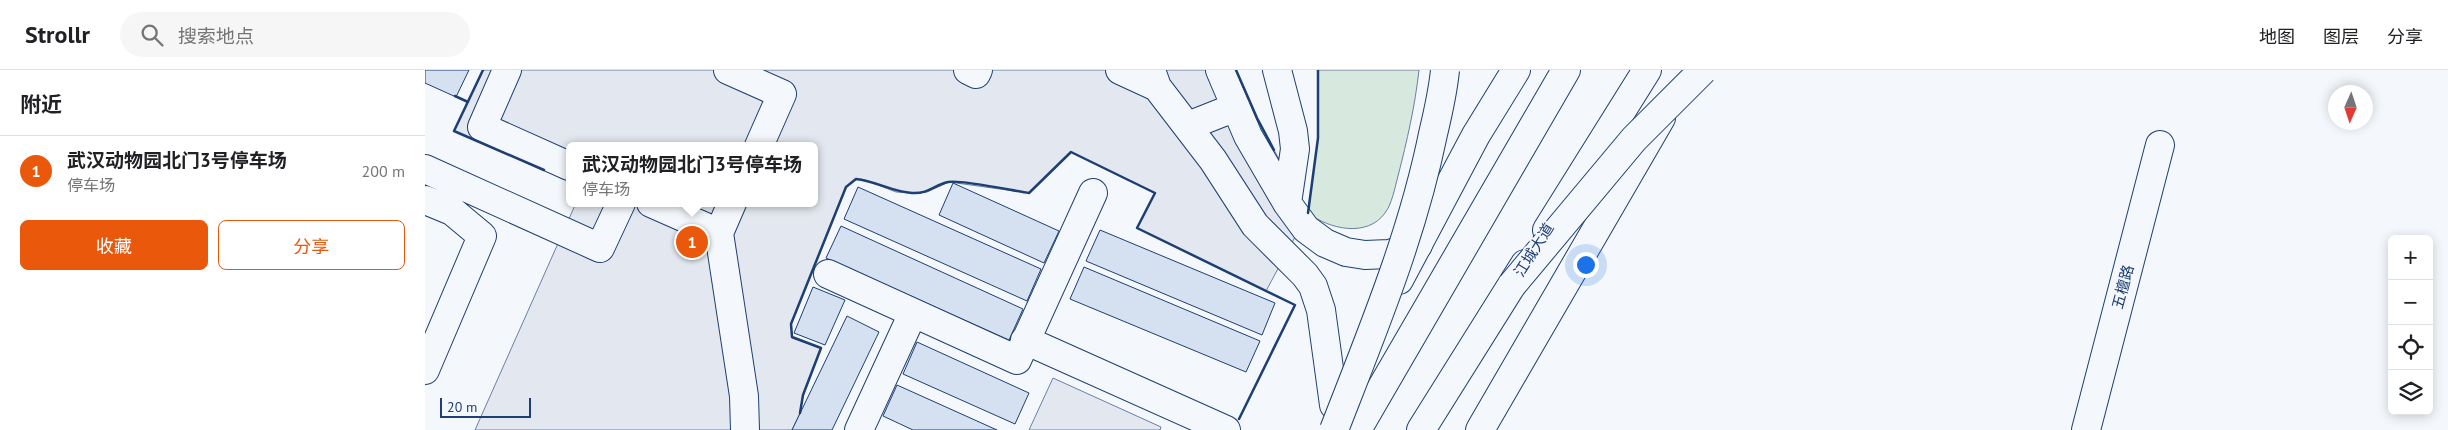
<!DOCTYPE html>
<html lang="zh">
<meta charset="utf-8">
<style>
body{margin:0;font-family:"PT Sans","Noto Sans SC",sans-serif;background:#f6f6f6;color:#202124}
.controls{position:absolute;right:15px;bottom:15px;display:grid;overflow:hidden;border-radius:8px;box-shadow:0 2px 12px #0003}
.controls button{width:45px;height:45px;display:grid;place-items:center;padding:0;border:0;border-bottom:1px solid #e0e0e0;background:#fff;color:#202124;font:25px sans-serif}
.compass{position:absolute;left:1903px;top:15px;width:45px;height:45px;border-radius:50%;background:#fff;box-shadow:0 2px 12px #0003;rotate:183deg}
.scale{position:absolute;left:15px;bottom:12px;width:91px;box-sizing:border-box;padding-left:5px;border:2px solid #1d3f73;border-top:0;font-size:14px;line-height:18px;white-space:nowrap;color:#1d3f73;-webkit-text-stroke:4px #f4f7fb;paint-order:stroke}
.you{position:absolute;left:1160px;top:194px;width:18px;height:18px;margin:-12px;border:4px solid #fff;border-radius:50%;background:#1a73e8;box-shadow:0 0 0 8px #1a73e833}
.badge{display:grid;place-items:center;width:32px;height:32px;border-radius:50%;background:#ea580c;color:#fff;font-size:16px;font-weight:700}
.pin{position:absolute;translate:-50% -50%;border:2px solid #fff;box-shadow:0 1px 5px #0006}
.popup{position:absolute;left:141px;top:72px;width:252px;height:65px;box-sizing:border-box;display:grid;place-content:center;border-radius:8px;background:#fff;filter:drop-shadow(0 1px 4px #0005);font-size:16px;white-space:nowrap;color:#757577}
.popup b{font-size:19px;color:#202124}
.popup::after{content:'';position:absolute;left:50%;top:100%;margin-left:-10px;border:10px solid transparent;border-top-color:#fff}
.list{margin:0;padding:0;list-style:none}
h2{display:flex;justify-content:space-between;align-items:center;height:65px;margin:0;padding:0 20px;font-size:21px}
h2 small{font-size:16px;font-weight:400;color:#757577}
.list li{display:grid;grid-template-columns:32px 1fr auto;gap:15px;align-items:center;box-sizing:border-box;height:70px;padding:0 20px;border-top:1px solid #e0e0e0}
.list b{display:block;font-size:19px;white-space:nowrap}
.list p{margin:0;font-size:16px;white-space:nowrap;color:#757577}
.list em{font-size:16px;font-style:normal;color:#757577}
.actions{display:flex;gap:10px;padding:15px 20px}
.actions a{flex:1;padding:11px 0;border:1px solid #ea580c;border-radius:8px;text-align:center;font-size:18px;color:#ea580c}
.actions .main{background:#ea580c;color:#fff}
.icon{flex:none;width:28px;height:28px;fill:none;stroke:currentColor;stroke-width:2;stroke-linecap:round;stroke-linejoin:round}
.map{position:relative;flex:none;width:2023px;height:360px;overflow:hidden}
header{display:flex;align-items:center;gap:30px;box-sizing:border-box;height:70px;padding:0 25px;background:#fff;border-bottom:1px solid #e0e0e0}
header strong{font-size:24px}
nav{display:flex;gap:28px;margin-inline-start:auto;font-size:18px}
.search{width:350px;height:45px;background:#f6f6f6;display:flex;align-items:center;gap:12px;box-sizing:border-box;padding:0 18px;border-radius:28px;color:#757577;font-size:19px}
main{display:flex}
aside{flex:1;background:#fff}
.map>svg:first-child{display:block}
.green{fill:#d7e8df;stroke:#687fa3}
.parking{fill:#e3e8f0;stroke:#687fa3}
.building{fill:#d5e0f0;stroke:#1d3f73}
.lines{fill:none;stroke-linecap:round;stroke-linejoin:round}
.minor-casing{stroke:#1d3f73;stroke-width:30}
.major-casing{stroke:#1d3f73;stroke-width:30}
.highway-casing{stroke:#1d3f73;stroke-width:30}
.minor{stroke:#f4f7fb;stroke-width:28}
.major{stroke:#f4f7fb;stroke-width:28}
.highway{stroke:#f4f7fb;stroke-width:28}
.highway-bridge-casing{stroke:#1d3f73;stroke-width:30;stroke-linecap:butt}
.highway-bridge{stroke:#f4f7fb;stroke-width:28}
.wall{stroke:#1d3f73;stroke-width:2.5}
.labels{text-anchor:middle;stroke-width:4;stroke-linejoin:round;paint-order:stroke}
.street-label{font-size:15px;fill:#1d3f73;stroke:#f4f7fb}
</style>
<header>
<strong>Strollr</strong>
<div class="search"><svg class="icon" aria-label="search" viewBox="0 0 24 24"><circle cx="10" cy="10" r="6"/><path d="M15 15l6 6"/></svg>搜索地点</div>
<nav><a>地图</a><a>图层</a><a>分享</a></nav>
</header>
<main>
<aside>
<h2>附近<small></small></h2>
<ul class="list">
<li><span class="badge">1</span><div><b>武汉动物园北门3号停车场</b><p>停车场</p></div><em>200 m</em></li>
</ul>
<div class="actions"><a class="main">收藏</a><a>分享</a></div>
</aside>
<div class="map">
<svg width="2023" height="360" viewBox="0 0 2023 360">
<rect width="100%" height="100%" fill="#f4f7fb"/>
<path class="green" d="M893 0H994C990 36 982 71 973 106 970 117 967 134 960 143 942 168 904 159 883 143L893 68Z"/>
<path class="parking" d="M58 0H810L832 48 883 143 841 221 712 158 730 123 646 82 604 123 524 112 502 122 490 123 471 122 440 110 431 109 421 117 366 254 367 268 396 278 378 325 375 343 367 360H50L151 133H390V76H144V111L29 61Z
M628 308 736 357 735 360H604Z"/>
<path class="building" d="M0 0H44L31 27 0 13Z
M528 113 634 161 619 193 514 145Z
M433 117 616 199 602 231 419 149Z
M416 156 598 239 584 270 401 188Z
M675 160 850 233 837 265 661 191Z
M659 197 835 271 821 302 645 229Z
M388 217 420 230 400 275 369 263Z
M422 246 454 262 407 360H367Z
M492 272 604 323 590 354 478 304Z
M472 315 572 360H488L458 346Z"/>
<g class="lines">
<g class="minor-casing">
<path id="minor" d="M82 0 57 57 144 96
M303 0 357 24 334 76
M543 0 551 4 553 0
M695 0 732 17
M726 0 732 17 788 90 830 155 880 205 888 216 896 240 909 335
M795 0 823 66 862 133 881 159 900 173 921 182 940 185 964 184 993 175
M852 0 868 61 870 79 862 133
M763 56 811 37
M0 99 175 178 196 133
M0 130 27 141 57 166 0 300
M226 133 294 163
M307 133 294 163 319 326 320 360
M403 204 592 290 668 123
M600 270 801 360
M434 360 488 243
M1661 360 1735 75"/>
</g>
<g class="major-casing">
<path id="major" d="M974 210 1051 65 1091 0
M1055 360 1236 48"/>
</g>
<g class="highway-casing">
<path id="highway" d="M1122 160 1222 0
M932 360 1141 0
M996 360 1100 194"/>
</g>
<use href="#minor" class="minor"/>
<use href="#major" class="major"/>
<use href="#highway" class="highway"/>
<g class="highway-bridge-casing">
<path id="highway-bridge" d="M1087 215 1209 69 1278 0
M909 360C947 262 987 167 1008 64 1013 43 1018 21 1020 0"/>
</g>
<use href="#highway-bridge" class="highway-bridge"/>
<path class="wall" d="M58 0 29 61 119 100
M811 0 832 48 849 80
M30 26 43 32
M883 143 893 68V0
M375 343 378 325 396 278 367 267 366 254 421 117 431 109C451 111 467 122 487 123 504 124 509 115 523 112 534 109 589 121 604 123L646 82 730 123 712 158 870 235 814 349"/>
</g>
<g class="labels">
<g class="street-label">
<text transform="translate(1109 180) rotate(-58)" y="5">江城大道</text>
<text transform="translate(1698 217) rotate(-75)" y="5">五檀路</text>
</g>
</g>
</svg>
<div class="controls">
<button>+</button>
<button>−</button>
<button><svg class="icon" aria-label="locate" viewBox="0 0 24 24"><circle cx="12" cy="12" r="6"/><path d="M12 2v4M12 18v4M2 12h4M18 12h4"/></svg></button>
<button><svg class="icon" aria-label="layers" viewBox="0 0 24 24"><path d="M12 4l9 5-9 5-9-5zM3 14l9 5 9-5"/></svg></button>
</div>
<svg class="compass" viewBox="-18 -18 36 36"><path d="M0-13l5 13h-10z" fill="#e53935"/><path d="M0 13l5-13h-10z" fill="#757577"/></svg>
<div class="scale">20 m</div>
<div class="you"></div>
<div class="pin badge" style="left:267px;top:172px">1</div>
<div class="popup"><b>武汉动物园北门3号停车场</b>停车场</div>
</div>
</main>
